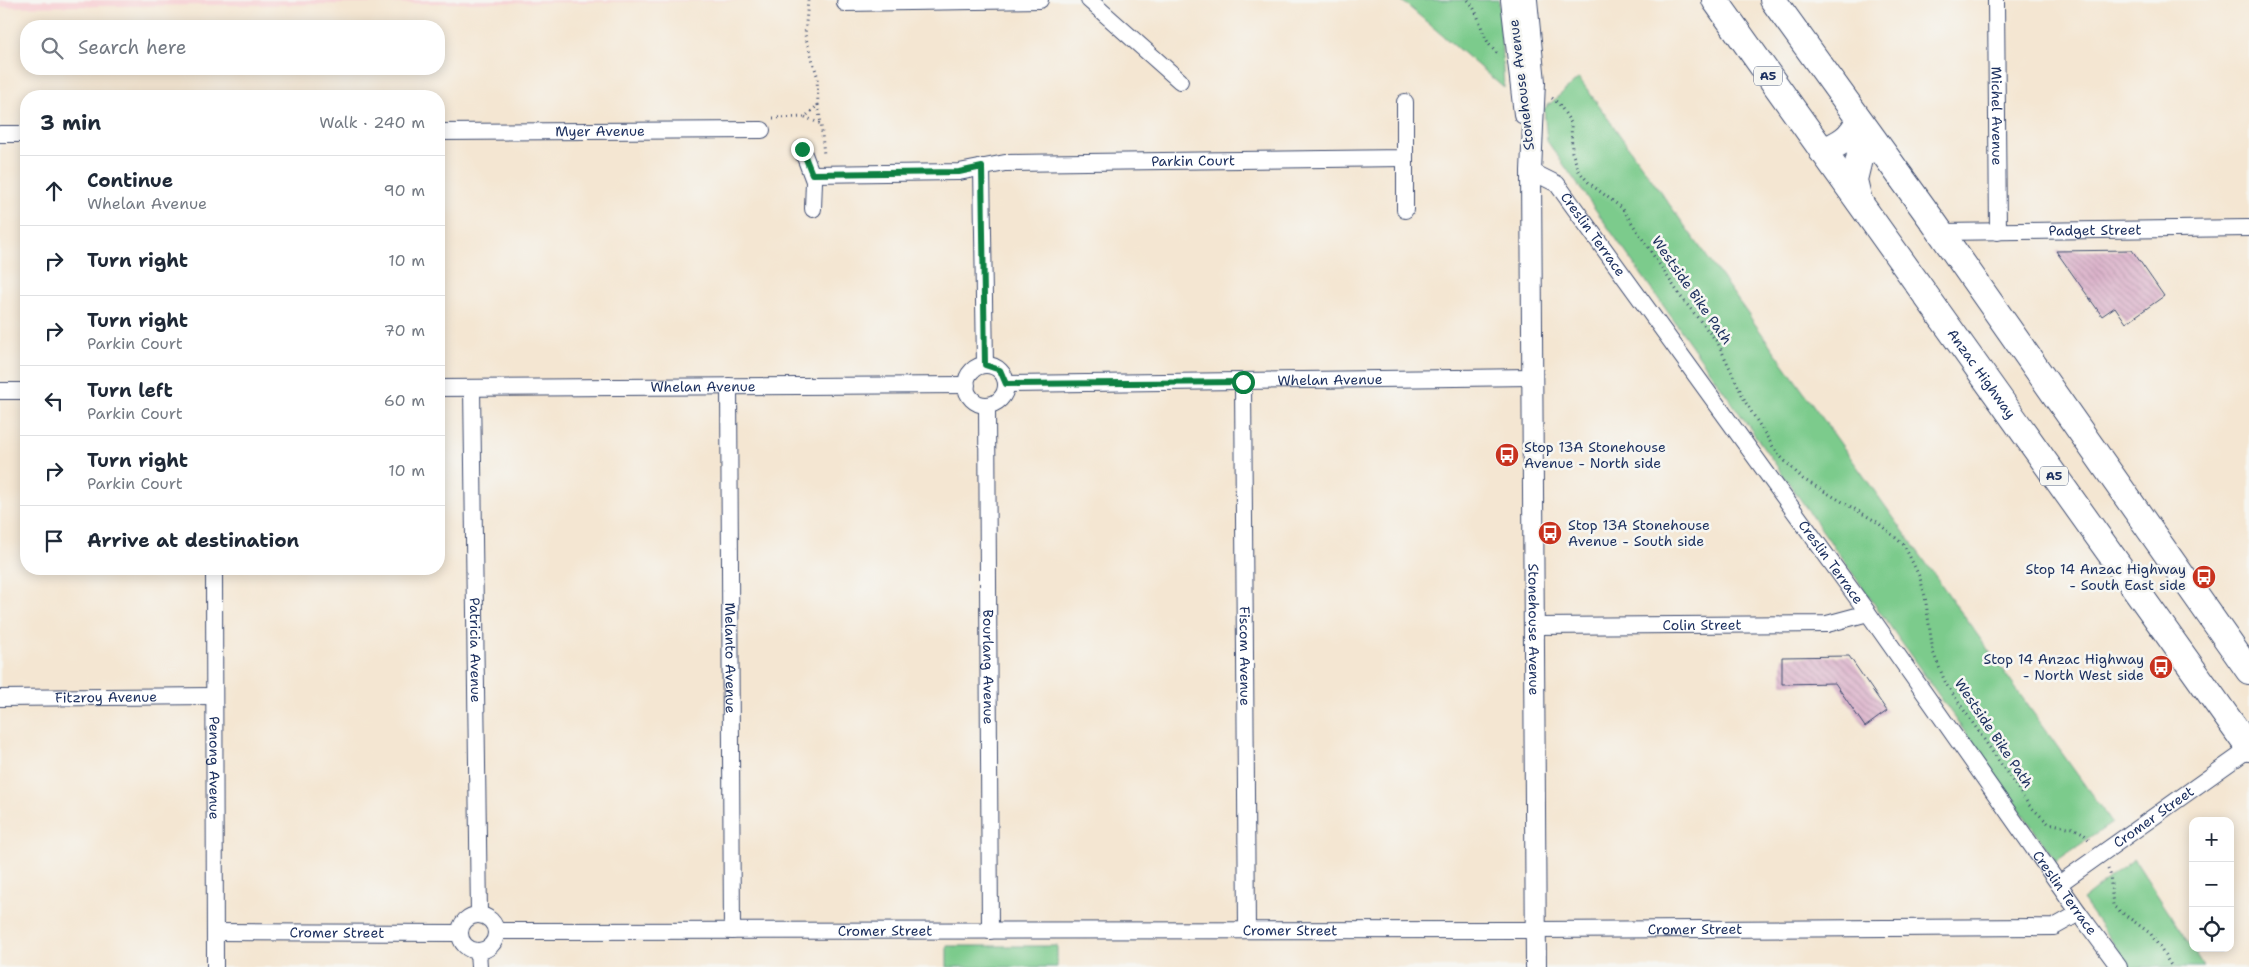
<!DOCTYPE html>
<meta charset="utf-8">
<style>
body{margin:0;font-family:"Shantell Sans",sans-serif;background:#f6f6f7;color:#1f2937}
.controls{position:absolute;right:15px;bottom:15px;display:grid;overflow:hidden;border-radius:10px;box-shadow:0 2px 12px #0003}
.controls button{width:45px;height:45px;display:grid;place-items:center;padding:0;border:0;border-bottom:1px solid #e0e1e3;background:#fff;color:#1f2937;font:25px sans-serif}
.stop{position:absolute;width:15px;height:15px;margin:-11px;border:4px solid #0b8043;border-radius:50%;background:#fff}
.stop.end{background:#0b8043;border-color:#fff;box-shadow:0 1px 5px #0008}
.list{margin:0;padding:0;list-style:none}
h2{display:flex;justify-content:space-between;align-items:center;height:65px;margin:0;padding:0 20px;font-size:21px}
h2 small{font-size:16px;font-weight:400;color:#747a83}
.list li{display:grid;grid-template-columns:32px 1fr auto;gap:15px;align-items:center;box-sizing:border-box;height:70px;padding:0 20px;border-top:1px solid #e0e1e3}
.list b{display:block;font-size:19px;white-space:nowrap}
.list p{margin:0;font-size:16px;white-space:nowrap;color:#747a83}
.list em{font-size:16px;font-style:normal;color:#747a83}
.icon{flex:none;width:28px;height:28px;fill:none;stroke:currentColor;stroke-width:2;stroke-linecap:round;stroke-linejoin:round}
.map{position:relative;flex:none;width:2249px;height:967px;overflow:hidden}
.search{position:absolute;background:#fff;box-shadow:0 2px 12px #0003;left:20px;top:20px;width:425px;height:55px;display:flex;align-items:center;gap:12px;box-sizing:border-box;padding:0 18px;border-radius:20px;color:#747a83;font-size:19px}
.panel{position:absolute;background:#fff;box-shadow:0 2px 12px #0003;left:20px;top:90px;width:425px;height:485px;border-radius:20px}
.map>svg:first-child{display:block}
.built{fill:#f7cfd3}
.green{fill:#7bcb8c;stroke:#4b7d75}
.building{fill:url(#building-back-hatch)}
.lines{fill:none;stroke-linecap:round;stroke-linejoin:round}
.minor-casing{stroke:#3c4a6f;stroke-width:18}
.tertiary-casing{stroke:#3c4a6f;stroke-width:22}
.trunk-casing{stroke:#3c4a6f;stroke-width:28}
.path{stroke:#3c4a6f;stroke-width:3;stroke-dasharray:1 4;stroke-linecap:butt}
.minor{stroke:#fff;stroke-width:16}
.tertiary{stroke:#fff;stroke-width:20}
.trunk{stroke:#fff;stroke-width:26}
.route{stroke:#0b8043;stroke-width:6}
.labels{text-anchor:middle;stroke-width:5;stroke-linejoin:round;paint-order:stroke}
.shield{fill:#f6f6f2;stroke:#5d6b8a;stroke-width:1}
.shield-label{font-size:12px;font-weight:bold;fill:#1b2f5e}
.street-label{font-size:14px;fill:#1b2f5e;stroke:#f6f6f2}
.poi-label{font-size:14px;fill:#1b2f5e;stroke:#f6f6f2;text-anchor:start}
</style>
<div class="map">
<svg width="2249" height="967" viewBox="0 0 2249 967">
<defs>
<pattern id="building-back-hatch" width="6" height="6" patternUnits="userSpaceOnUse" patternTransform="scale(1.25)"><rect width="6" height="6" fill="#d9abc6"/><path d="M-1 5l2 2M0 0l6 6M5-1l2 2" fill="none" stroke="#af8ca4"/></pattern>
</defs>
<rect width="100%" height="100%" fill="#f6f6f2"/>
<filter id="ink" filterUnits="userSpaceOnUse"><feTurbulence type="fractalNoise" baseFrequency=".02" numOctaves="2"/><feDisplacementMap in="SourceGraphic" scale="10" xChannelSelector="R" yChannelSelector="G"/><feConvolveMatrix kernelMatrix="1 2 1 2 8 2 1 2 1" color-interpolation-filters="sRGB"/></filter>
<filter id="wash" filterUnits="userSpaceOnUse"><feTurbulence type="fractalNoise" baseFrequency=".0096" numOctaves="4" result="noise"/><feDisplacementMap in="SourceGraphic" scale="20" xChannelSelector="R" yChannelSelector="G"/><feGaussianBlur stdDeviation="1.12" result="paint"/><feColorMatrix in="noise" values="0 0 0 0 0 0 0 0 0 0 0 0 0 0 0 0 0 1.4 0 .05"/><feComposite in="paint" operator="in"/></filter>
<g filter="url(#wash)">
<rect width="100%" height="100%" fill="#f4e6d2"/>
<path class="built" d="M0 0H793L0 7Z"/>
<path class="green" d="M1401 0H1499L1504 88Z
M1579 78 2112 823 2056 861 1547 141 1544 109Z
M2134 859 2204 967H2130L2082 900Z
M947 946H1057V967H947Z"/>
<g id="blocks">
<path class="building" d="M2132 250 2164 296 2126 323 2115 307 2102 316 2056 251Z
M1849 656 1887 711 1865 727 1835 683 1782 684V657Z"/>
</g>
</g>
<g filter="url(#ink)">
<use href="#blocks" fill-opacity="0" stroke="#3c4a6f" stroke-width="1"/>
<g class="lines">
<g class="minor-casing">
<g id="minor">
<path d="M1089 0 1180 81"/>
<path id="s1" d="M1996 0 1998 232"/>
<path d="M845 3 1040 0"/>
<path id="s2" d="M439 132 762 130"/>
<path d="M0 134H26"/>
<path d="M802 149 814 181 813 209"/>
<path d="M1405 158V210"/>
<path d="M982 167 985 365"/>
<path id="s3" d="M1531 171 1557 184 1868 613 2079 913 2119 967"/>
<path id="s4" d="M812 174 959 172 1005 163 1405 158V102"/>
<path id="s5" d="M1940 232 2249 228"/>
<circle cx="986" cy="385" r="20"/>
<path id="s6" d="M1243 382 1247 930"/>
<path id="s7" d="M1006 384 1532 377"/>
<path id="s8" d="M729 386 732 931"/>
<path id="s9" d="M439 388 967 385"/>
<path id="s10" d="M472 388 479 914"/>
<path d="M0 391H26"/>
<path id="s11" d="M987 405 990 931"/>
<path id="s12" d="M214 569 215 967"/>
<path id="s13" d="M1534 626 1827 624 1868 613"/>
<path id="s14" d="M0 698 213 696"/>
<path id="s15" d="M2059 884 2249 749"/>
<circle cx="478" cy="933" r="18"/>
<path id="s16" d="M496 931 1535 930 2054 927 2079 913"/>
<path id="s17" d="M215 932 460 933"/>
<path d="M478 951 479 967"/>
</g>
</g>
<g class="tertiary-casing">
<g id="tertiary">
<path d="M1511 0 1524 114"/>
<path id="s18" d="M1527 0 1535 82 1531 171 1536 967"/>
</g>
</g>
<g class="trunk-casing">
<g id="trunk">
<path id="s19" d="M1715 0 2249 748"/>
<path d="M1773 0 1932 220 2249 671"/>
<path d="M1822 151C1840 144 1851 138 1859 120"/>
<path d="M1859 201 1854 180 1860 155 1869 150 1879 148"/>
</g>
</g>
<path class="path" d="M1468 0C1484 19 1478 37 1499 55
M1552 98 1559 104 1571 123 1572 152 1579 171 1589 183 1622 208 1681 297 1718 343 1746 403 1777 453 1803 479 1877 522 1904 545 1920 578 1925 596 1933 652 1946 684 2029 805 2048 823 2073 828 2083 833 2090 841
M818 105 821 124
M805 117 821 124 824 155
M773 118 805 117 818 105 817 75 805 35 808 0
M2108 869 2110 874 2113 906 2151 934 2172 967"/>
<use href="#minor" class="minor"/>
<use href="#tertiary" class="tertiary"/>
<use href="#trunk" class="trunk"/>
</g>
</g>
<g class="lines" filter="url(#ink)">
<path class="route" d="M802 149 812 174 959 172 982 167 985 365 1000 370 1006 384 1243 382"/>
</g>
<defs>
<g id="bus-disc" transform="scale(1.25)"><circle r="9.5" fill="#c8321e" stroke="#f6f6f2"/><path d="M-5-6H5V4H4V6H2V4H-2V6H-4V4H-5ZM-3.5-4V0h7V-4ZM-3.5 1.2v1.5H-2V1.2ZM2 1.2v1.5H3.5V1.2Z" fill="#fff"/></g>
</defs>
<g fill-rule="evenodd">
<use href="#bus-disc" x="1507" y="455"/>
<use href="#bus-disc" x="1550" y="533"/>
<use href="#bus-disc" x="2204" y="577"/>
<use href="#bus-disc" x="2161" y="667"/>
</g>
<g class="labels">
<g class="shield">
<rect x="1754" y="66.5" width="28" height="19" rx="4"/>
<rect x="2040" y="466.5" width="28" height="19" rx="4"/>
</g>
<g class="shield-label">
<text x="1768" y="80">A5</text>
<text x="2054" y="480">A5</text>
</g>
<g class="street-label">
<text transform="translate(1521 85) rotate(-97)" y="5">Stonehouse Avenue</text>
<text dy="5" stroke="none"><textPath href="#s1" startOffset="116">Michel Avenue</textPath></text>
<text dy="5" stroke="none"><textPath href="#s2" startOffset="161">Myer Avenue</textPath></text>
<text dy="5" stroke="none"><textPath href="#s4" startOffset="382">Parkin Court</textPath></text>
<text dy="5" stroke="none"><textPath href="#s5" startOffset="155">Padget Street</textPath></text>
<text dy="5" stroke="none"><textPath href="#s3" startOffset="91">Creslin Terrace</textPath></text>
<text transform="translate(1692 290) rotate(55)" y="5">Westside Bike Path</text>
<text dy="5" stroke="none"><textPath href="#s19" startOffset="459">Anzac Highway</textPath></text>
<text dy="5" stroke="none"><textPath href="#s7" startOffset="324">Whelan Avenue</textPath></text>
<text dy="5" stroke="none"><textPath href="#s9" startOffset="264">Whelan Avenue</textPath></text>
<text dy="5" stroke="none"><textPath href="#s3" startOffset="496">Creslin Terrace</textPath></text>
<text dy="5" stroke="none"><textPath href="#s13" startOffset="168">Colin Street</textPath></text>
<text dy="5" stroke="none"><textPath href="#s18" startOffset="630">Stonehouse Avenue</textPath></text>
<text dy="5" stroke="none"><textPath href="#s10" startOffset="262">Patricia Avenue</textPath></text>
<text dy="5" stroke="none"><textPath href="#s6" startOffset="274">Fiscom Avenue</textPath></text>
<text dy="5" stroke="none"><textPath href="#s8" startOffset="272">Melanto Avenue</textPath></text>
<text dy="5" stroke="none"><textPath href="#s11" startOffset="262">Bourlang Avenue</textPath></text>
<text dy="5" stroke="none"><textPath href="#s14" startOffset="106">Fitzroy Avenue</textPath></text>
<text transform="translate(1994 733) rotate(56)" y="5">Westside Bike Path</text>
<text dy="5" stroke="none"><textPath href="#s12" startOffset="199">Penong Avenue</textPath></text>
<text dy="5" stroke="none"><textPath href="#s15" startOffset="116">Cromer Street</textPath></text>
<text dy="5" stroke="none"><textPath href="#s3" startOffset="901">Creslin Terrace</textPath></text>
<text dy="5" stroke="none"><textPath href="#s16" startOffset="1199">Cromer Street</textPath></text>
<text dy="5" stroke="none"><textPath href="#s16" startOffset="794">Cromer Street</textPath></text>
<text dy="5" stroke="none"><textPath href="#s16" startOffset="389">Cromer Street</textPath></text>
<text dy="5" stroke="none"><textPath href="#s17" startOffset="122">Cromer Street</textPath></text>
</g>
<g class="poi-label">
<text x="1524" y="452">Stop 13A Stonehouse<tspan x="1524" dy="16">Avenue - North side</tspan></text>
<text x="1568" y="530">Stop 13A Stonehouse<tspan x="1568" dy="16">Avenue - South side</tspan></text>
<text x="2186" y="574" text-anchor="end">Stop 14 Anzac Highway<tspan x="2186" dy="16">- South East side</tspan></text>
<text x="2144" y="664" text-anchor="end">Stop 14 Anzac Highway<tspan x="2144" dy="16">- North West side</tspan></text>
</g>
</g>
</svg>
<div class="controls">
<button>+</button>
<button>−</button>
<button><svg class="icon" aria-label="locate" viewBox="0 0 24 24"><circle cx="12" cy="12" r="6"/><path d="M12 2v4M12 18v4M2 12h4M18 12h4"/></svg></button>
</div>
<div class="stop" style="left:1243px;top:382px"></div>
<div class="stop end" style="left:802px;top:149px"></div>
<div class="search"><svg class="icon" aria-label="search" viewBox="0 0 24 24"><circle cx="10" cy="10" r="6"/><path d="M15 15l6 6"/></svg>Search here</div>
<section class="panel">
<h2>3 min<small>Walk · 240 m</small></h2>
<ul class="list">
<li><svg class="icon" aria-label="ahead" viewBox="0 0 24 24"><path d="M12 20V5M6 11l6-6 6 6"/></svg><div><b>Continue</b><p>Whelan Avenue</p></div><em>90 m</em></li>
<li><svg class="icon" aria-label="right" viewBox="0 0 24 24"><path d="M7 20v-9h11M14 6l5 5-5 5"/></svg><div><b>Turn right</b></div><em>10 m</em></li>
<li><svg class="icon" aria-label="right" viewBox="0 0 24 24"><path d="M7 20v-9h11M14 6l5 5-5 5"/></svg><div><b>Turn right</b><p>Parkin Court</p></div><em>70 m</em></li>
<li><svg class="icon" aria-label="left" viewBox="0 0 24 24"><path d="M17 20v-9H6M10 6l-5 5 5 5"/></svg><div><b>Turn left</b><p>Parkin Court</p></div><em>60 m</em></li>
<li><svg class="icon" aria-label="right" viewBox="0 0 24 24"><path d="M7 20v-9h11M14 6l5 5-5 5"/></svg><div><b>Turn right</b><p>Parkin Court</p></div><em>10 m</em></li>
<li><svg class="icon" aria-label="arrive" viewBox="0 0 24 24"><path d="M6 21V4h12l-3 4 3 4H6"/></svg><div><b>Arrive at destination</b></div></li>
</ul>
</section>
</div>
